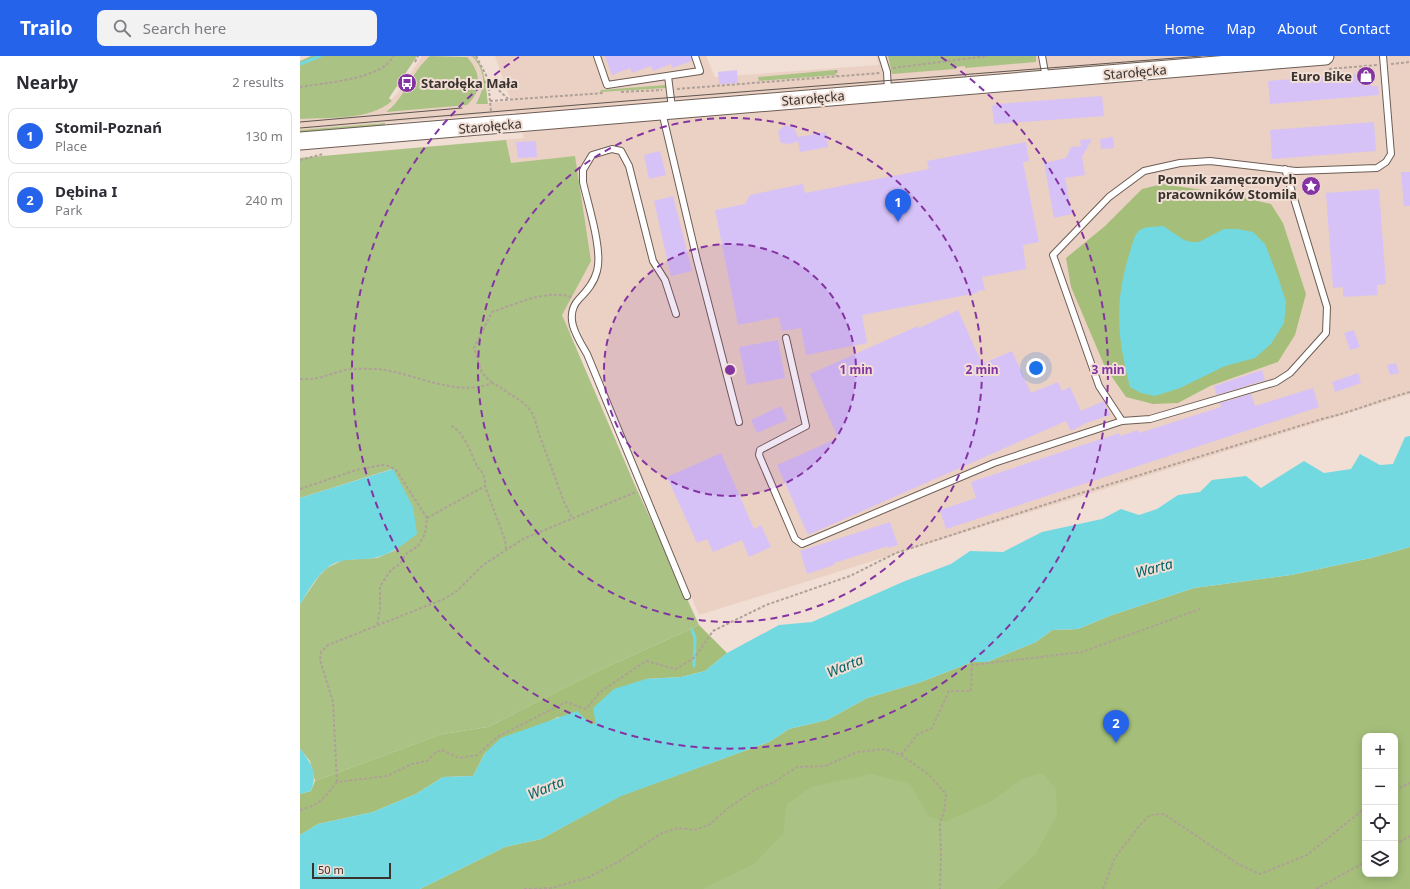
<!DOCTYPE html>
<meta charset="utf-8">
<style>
body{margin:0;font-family:"Noto Sans",sans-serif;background:#f2f2f3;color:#2b2b33}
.controls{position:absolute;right:12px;bottom:12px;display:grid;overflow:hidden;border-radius:8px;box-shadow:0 2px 10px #0003}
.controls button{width:36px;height:36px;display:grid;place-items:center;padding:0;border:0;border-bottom:1px solid #e1e1e2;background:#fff;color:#2b2b33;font:20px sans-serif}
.scale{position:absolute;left:12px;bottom:10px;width:79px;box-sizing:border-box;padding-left:4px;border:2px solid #39322e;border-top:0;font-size:11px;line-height:14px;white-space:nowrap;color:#39322e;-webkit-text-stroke:3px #f1ded4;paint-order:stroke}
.you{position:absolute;left:736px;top:312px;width:14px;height:14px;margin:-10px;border:3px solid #fff;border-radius:50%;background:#1a73e8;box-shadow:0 0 0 6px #1a73e833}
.badge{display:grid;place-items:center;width:26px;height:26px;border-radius:50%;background:#2563eb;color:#fff;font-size:13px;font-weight:700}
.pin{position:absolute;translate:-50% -33px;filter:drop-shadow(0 1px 2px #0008)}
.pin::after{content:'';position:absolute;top:21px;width:14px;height:12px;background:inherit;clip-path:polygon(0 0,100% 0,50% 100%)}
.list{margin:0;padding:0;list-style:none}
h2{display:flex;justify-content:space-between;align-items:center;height:52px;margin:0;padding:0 16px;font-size:17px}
h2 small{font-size:13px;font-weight:400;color:#7c7c81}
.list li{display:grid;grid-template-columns:26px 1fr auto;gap:12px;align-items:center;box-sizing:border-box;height:56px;margin:0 8px 8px;padding:0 8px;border:1px solid #e1e1e2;border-radius:8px}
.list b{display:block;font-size:15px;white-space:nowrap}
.list p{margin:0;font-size:13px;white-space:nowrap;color:#7c7c81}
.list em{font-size:13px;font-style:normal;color:#7c7c81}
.icon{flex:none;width:22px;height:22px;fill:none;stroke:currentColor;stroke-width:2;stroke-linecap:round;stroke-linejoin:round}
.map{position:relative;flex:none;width:1110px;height:833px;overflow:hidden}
header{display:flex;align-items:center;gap:24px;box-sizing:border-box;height:56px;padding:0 20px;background:#2563eb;color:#fff}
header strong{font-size:19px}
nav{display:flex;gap:22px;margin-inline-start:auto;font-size:14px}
.search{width:280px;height:36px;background:#f2f2f3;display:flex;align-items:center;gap:10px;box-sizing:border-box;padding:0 14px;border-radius:8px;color:#7c7c81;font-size:15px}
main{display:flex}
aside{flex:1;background:#fff}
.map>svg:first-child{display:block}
.built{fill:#ead1c3}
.green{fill:#abc285;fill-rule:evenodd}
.forest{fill:#a5bf7a;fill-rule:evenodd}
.water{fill:#72d9e1}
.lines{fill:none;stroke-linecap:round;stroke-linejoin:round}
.stream{stroke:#72d9e1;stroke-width:3}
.building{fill:#d7c2f8}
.lane-casing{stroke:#6d5d55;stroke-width:8}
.secondary-casing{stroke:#6d5d55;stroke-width:19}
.path{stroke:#afa098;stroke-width:2;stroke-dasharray:3 2;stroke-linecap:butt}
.lane{stroke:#fff;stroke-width:6}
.secondary{stroke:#fff;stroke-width:17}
.tram{stroke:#5f5651;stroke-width:1}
.ring{fill:none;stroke:#8433a2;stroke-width:2;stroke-dasharray:7 5}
.labels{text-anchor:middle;stroke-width:4;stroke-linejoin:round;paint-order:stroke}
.street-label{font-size:13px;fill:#39322e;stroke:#f1ded4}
.poi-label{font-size:13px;font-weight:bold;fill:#39322e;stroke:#f1ded4;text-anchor:end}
.water-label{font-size:14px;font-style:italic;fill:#026167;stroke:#f1ded4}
.centre{fill:#8433a2;stroke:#f1ded4;stroke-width:2}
.ring-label{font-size:12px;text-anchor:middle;font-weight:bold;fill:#8433a2;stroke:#f1ded4;stroke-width:4;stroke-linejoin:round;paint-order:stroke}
</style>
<header>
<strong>Trailo</strong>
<div class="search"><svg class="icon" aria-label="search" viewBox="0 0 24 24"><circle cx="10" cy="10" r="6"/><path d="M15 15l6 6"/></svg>Search here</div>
<nav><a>Home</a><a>Map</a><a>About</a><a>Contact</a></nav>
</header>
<main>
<aside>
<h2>Nearby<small>2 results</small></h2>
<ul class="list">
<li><span class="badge">1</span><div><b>Stomil-Poznań</b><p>Place</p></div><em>130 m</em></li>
<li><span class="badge">2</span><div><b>Dębina I</b><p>Park</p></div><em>240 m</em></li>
</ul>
</aside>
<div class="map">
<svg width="1110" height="833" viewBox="0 0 1110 833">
<rect width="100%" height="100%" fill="#f1ded4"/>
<path class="built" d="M122 0H130L121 10 100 43 86 55 167 1 166 0H172L182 17 183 33 176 48 211 45 195 0H406L415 21 579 9 576 0H1110V338L399 559 280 274 156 316 0 307V102L224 82 215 56 0 74V63L69 57 85 50 98 37Z"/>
<path class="green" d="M11 0H117L89 42 92 45C68 65 30 61 0 63V5Z
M130 0 167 1C181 16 183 35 167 49L86 56C106 41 111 16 130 0Z
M172 0H174C186 14 186 32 188 48H176C186 29 186 17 172 0Z
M588 0H736V6L665 12V10L655 11V13L592 18Z
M535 14 536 19 459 25 458 21Z
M366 29V32L300 36 301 34Z
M85 67V72L0 77V74Z
M206 84 211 107 275 100 291 205 262 259 334 427 399 569 296 616 188 671 142 678 15 725 10 705 0 693V548L19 520 27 512 43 504 77 502 96 494 92 413 0 442V102Z
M1107 535 1110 833H205L218 826ZM1065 680H1095V818H1065Z"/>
<path class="forest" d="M862 128 923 137 971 148 983 167 1006 238 995 279 978 306 910 330 878 347 853 348 826 341 805 311 771 231 766 202 805 170 842 133Z
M1110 491V833H697L735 799 757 759 756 733 742 717 722 723 690 746 645 766 628 760 610 728 572 718 511 731 487 748 483 778 454 808 403 833H120L205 791 241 783 320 740 469 686 489 673 527 664 567 642 621 626 672 606H687L736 586 752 574 778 573 812 559 894 532 991 519 1071 502ZM1065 680H1095V818H1065Z
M399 569 427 597 405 615 381 621 346 623 296 668H290L258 661 185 697 173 720 143 721 116 738 73 756 18 768 0 779V738L11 735 15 725 142 678 188 671 296 616Z"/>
<path class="water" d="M863 170 884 184 891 186H899L924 173H937L953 176 965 188 979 224 986 246 984 267 971 288 955 302 925 310 880 332 855 340 841 337 830 331C817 280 814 247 830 196 832 190 834 178 840 174 846 170 856 171 863 170Z
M1110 380V491L1071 502 991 519 894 532 812 559 778 573 752 574 736 586 687 606H672L621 626 567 642 527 664 489 673 469 686 321 740 241 783 205 791 120 833H0V779L18 768 73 756 116 738 143 721 173 720 185 697 201 682 277 655 290 668H296L293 652 314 633 346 623 381 621 405 615 427 597 479 569 512 566 605 525 651 508 670 495 703 496 742 476 802 463 821 453 839 459 857 453 878 439 900 436 912 424 946 420 961 432 1004 405 1024 417 1051 413 1060 398 1080 409 1093 408 1105 381Z
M93 413 113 451 117 478C105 487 93 497 78 501 60 506 42 499 26 513 15 522 8 536 0 548V442Z
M0 693C11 706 18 718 11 735L0 738Z"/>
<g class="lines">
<path class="stream" d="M0 8 20 0
M392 574 395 582 394 610"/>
</g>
<path class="building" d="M305 0H391L392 5 372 12 371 8 353 15 351 10 332 17 330 12 312 19Z
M437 14 438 27 419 28 418 16Z
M1069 17 1071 30H1078L1079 39 970 48 968 25Z
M802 40 804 60 694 68 692 50 697 48Z
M1074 66 1076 95 972 103 970 74Z
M486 69 494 72 498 81 526 76 528 91 500 96 498 85 490 88 481 87 478 77 480 73Z
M813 81 814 92 801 93 800 83Z
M792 83 782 101 785 119 765 122 772 158 754 162 744 107 766 102 771 91 781 90 780 84Z
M236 85 237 101 218 102 216 86Z
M726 86 729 105 723 106 739 186 723 189 726 213 682 221 685 234 677 235V237L562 259 567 287 506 299 501 272 482 275 479 261 438 269 415 154 445 148 450 139 503 128 505 137 629 113 627 105Z
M360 95 366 119 349 123 344 99Z
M1101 116H1110V150H1104Z
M1079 133 1086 228 1077 229 1078 239 1043 241V231L1033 232 1026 137Z
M373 140 392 215 371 220 354 145Z
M658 254 682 308 712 295 731 337 758 326 762 335 770 331 781 355 804 345 810 359 786 367 771 375 766 365 508 479 477 409 538 382 510 318 618 270 619 272Z
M1054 274 1060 291 1050 294 1044 277Z
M478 284 485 322 447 329 439 291Z
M1096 307 1099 317 1090 319 1087 309Z
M962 314 965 324 917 339 914 330Z
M1058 317 1061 327 1035 336 1032 326Z
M1013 332 1019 351 646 473 640 454 676 442 671 426 819 377 820 380 838 374 839 377 921 351 920 347 951 338 955 350Z
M481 350 487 364 457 377 451 364Z
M421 397 454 473 461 469 471 491 449 501 442 484 413 496 407 483 397 487 367 421Z
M590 466 598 489 588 492V490L534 507V509L507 518 500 495Z"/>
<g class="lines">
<g class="lane-casing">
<path id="lane" d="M297 0 307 29 400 15 395 0
M582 0 587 16 588 35
M742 0 746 22
M368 20 372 52
M362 56 397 204 439 366
M376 258 365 224 353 205 329 110 321 95 312 93 292 99 283 114V126C288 149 303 194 297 215 294 227 287 235 279 243 263 260 277 281 287 298L387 540
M486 282 506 370 460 394 459 399 495 483 502 488 694 407 822 365 850 363 976 326 990 317 1026 277 1027 251 985 113
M822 365 799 330 753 199 809 141 844 115 880 107 910 105 996 115 1077 112 1086 106 1091 98 1083 0"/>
</g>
<g class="secondary-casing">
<path id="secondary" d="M0 85 1025 0"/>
</g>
<path class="path" d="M176 0 188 23 191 56
M115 6 118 0
M1091 8 1110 6
M593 12 688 0
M1029 13 1077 9
M536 14 537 20
M188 24 208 43
M0 31C23 27 84 23 93 0
M377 33 580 17
M321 36 362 34
M190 45 304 37
M0 104 23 98
M0 323C16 325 29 318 45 314 54 312 68 313 78 313 115 317 157 342 192 327 199 330 203 333 208 337 226 347 234 354 238 375L264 446 272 462
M192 327 182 317 174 292 192 256C216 248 246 233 271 241
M151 370C165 376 171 399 178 412L181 414 185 423V430L205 484 206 493
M0 433 56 414 82 409 89 410 96 414 127 462 125 478 118 490 106 498 100 508 91 514 80 530V553L77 570
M127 462 185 430
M601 699 618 678 632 672 649 635H671L672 609 782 596 900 553
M37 726 33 646 20 604 21 596 28 589 144 543 157 535 183 509 223 483 336 436
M1095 734 1110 727
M0 754C20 749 25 741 37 726L87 720 112 708 127 705 136 696 142 694 159 702 177 699 197 681 266 646 286 653 300 636 346 605 376 613 395 601 413 575 466 549 550 520 596 497 781 437 1022 363C1052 356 1080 344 1110 336
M1095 789 1110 780
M224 833 252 832 289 821 318 806 362 777 378 772 395 774 409 769 428 752 456 733 473 727 497 711 525 710 557 696 585 693 601 699 628 718 646 738 644 756 640 767 641 798 640 833
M803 833 814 803 839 770 850 759 864 758 938 808 960 818 1007 799 1065 752
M1016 833 1065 806"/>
<use href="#lane" class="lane"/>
<use href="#secondary" class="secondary"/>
<path class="tram" d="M0 66 162 52
M0 72C300 46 600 24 901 0"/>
</g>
<circle cx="430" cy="314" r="126" fill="#8433a2" fill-opacity=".12"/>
<g class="ring">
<circle cx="430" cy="314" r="126"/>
<circle cx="430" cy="314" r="252"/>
<path d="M641 1A378 378 0 1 1 219 1"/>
</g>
<defs>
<g id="shop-disc" transform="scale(1)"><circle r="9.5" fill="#8433a2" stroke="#f1ded4"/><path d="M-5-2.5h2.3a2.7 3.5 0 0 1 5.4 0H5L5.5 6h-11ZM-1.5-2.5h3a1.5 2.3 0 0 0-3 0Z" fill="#fff"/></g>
<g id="bus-disc" transform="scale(1)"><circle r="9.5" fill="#8433a2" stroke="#f1ded4"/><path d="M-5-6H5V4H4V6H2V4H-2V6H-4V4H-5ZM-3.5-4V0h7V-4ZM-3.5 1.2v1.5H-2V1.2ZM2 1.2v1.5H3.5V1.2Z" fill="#fff"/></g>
<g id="sight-disc" transform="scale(1)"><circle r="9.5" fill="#8433a2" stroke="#f1ded4"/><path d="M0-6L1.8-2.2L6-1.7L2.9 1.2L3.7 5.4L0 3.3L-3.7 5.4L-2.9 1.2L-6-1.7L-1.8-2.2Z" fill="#fff"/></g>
</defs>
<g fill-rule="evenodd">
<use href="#shop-disc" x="1066" y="20"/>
<use href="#bus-disc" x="107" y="27"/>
<use href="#sight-disc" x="1011" y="130"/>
</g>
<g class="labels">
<g class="street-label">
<text transform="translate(835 16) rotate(-5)" y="5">Starołęcka</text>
<text transform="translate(513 42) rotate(-5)" y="5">Starołęcka</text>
<text transform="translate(190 70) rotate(-5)" y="5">Starołęcka</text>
</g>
<g class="poi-label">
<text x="1052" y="25">Euro Bike</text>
<text x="121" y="32" text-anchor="start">Starołęka Mała</text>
<text x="997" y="128">Pomnik zamęczonych<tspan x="997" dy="15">pracowników Stomila</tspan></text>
</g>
<g class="water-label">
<text transform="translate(854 512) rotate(-15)" y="5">Warta</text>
<text transform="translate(545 610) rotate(-22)" y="5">Warta</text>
<text transform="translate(246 732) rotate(-22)" y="5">Warta</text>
</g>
</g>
<circle cx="430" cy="314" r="6" class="centre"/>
<g class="ring-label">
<text x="556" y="318">1 min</text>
<text x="682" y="318">2 min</text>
<text x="808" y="318">3 min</text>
</g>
</svg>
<div class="controls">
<button>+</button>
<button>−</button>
<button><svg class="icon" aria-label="locate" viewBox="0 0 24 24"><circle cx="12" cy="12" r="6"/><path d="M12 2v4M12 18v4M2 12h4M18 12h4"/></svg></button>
<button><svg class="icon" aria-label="layers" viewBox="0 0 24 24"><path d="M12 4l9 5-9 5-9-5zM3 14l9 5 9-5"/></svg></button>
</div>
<div class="scale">50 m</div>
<div class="you"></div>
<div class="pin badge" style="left:598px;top:166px">1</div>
<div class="pin badge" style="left:816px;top:687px">2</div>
</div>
</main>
